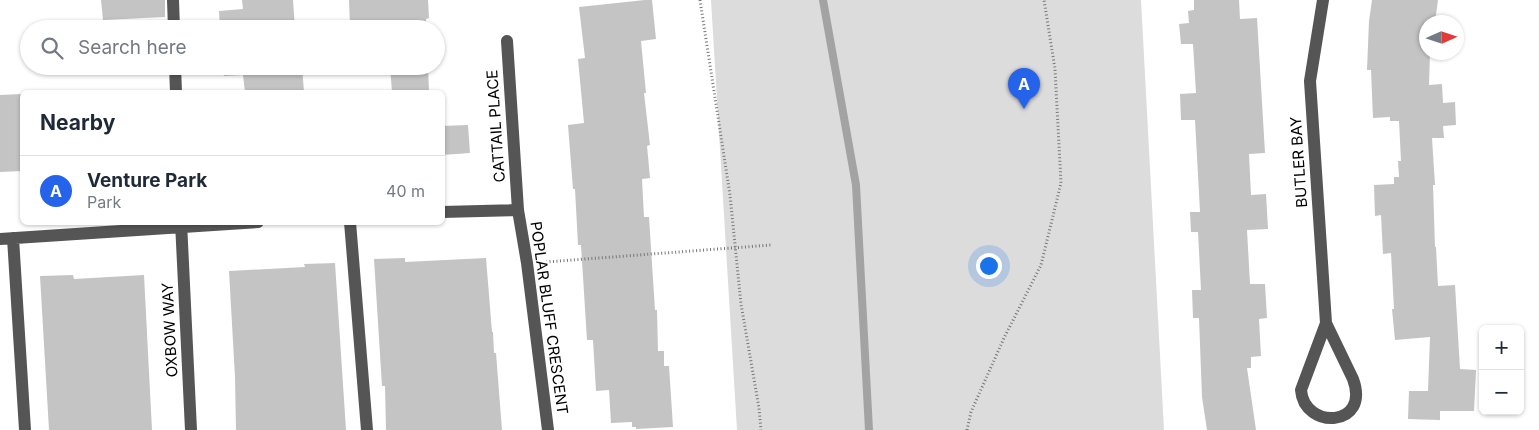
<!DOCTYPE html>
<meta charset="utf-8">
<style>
body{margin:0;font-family:Inter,sans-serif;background:#f6f6f7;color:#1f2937}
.controls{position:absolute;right:15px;bottom:15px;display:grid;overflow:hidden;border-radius:8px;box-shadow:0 1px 4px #0004}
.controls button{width:45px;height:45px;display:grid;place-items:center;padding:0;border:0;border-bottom:1px solid #e0e1e3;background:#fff;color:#1f2937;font:25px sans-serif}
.compass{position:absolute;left:1419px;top:15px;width:45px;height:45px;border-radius:50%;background:#fff;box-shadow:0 1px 4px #0004;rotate:87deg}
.you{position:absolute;left:988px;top:265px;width:18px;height:18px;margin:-12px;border:4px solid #fff;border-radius:50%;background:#1a73e8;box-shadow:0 0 0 8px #1a73e833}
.badge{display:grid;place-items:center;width:32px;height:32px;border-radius:50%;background:#2563eb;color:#fff;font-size:16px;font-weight:700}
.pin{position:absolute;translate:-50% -41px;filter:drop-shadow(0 1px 2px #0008)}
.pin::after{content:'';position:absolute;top:26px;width:18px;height:15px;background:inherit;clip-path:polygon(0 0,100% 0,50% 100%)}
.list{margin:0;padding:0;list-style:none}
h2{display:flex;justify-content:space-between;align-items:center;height:65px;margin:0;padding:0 20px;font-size:21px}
h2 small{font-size:16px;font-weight:400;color:#747a83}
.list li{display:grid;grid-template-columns:32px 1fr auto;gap:15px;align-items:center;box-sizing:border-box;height:70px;padding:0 20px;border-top:1px solid #e0e1e3}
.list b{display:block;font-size:19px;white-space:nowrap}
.list p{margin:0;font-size:16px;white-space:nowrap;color:#747a83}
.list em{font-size:16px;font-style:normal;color:#747a83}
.icon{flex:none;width:28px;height:28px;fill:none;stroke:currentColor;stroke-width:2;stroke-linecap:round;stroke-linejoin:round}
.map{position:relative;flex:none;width:1539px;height:430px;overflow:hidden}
.search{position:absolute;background:#fff;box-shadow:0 1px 4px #0004;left:20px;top:20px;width:425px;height:55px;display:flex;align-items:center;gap:12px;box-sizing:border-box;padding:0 18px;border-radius:28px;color:#747a83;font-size:19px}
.panel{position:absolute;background:#fff;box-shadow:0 1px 4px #0004;left:20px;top:90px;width:425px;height:135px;border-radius:8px}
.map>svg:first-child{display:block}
.green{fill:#dcdcdc}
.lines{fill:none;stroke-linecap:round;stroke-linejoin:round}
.stream{stroke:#a3a3a3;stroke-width:8}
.building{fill:#c4c4c4}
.path{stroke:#777;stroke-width:3;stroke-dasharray:1 2.5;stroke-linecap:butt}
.minor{stroke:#555;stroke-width:12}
.labels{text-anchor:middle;stroke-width:5;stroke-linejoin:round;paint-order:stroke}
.street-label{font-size:15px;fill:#000;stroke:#fff}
</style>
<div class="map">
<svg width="1539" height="430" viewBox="0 0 1539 430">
<rect width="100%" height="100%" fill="#fff"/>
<path class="green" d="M711 0H1141L1164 430H737Z"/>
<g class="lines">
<path class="stream" d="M823 0 856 185 869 430"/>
</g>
<path class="building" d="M101 0H165V17L103 20Z
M242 0H293L295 29H220L219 11 243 9Z
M349 0H428L429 18 426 19V29H395V26L350 27Z
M645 0H652L656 39 641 41 646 93H644L650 145 647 146 650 178 642 179 644 217H649L655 310H657L658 351H664V366H669L673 427 636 429V427H632V422L611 423 609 390 596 391 593 340H587L581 245H578L575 189H573L568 125 584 123 578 59 585 58 579 7Z
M1194 0H1239L1240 19 1257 18 1265 153 1249 154 1251 195 1266 194 1268 229 1247 230 1250 284H1265L1267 318 1259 319 1261 356 1251 357V368H1247L1256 430H1207L1202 397 1199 318H1193L1192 290H1201L1198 232H1191L1190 212H1200L1195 120H1181L1180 94 1196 93 1193 44H1181L1179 24 1189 23 1188 11 1194 10Z
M1372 0H1438L1435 22H1426V52H1430L1429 85 1442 84 1443 103 1455 102 1456 125 1443 126 1444 138H1432L1435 185H1433L1435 247H1436L1438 286 1455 285 1460 369 1476 370 1474 411H1440V420L1408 419 1409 391H1428L1430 337 1395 340 1392 309H1394L1391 253 1383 254 1381 215 1375 216 1374 185 1394 184V177H1399L1398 161H1401L1399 121H1390V117L1373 118 1371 70H1367L1369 21Z
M223 66H302L304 92H245L243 75 224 76Z
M390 66H428L429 92H392Z
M22 94V171L0 172V95Z
M468 125 470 153 442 155V126Z
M405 258V262L486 258 492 332H493L494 353H496L502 430H386L385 386H382L374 259Z
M335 263 346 430H236L235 377 229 271 305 267 304 264Z
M73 275 74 279 144 275 152 430H49L40 276Z"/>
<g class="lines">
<path class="path" d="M700 0 730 195 741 304 759 408 761 430
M546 262 771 245
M967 430 971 412 1004 338 1041 265 1061 183 1055 69 1044 0"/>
<path class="minor" d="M173 0 174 29
M1323 0 1310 81 1326 323 1353 379C1371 428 1304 430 1301 390L1326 323
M507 41 518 210 527 263 548 430
M175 66 176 92
M442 212 518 210
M181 222 191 430
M350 222 367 430
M13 238 25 430
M0 239 258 222"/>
</g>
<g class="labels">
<g class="street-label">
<text transform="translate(496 126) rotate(-94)" y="5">CATTAIL PLACE</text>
<text transform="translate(1299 162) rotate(-94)" y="5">BUTLER BAY</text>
<text transform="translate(549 318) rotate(82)" y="5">POPLAR BLUFF CRESCENT</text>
<text transform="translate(170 330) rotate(-93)" y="5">OXBOW WAY</text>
</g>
</g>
</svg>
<div class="controls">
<button>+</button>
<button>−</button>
</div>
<svg class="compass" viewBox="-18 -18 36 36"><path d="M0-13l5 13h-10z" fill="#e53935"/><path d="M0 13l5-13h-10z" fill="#747a83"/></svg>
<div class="you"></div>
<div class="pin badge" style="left:1024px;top:109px">A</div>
<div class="search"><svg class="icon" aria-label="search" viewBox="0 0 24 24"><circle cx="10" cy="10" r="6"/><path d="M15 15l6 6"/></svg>Search here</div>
<section class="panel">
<h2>Nearby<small></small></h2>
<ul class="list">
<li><span class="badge">A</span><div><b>Venture Park</b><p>Park</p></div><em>40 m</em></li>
</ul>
</section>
</div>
